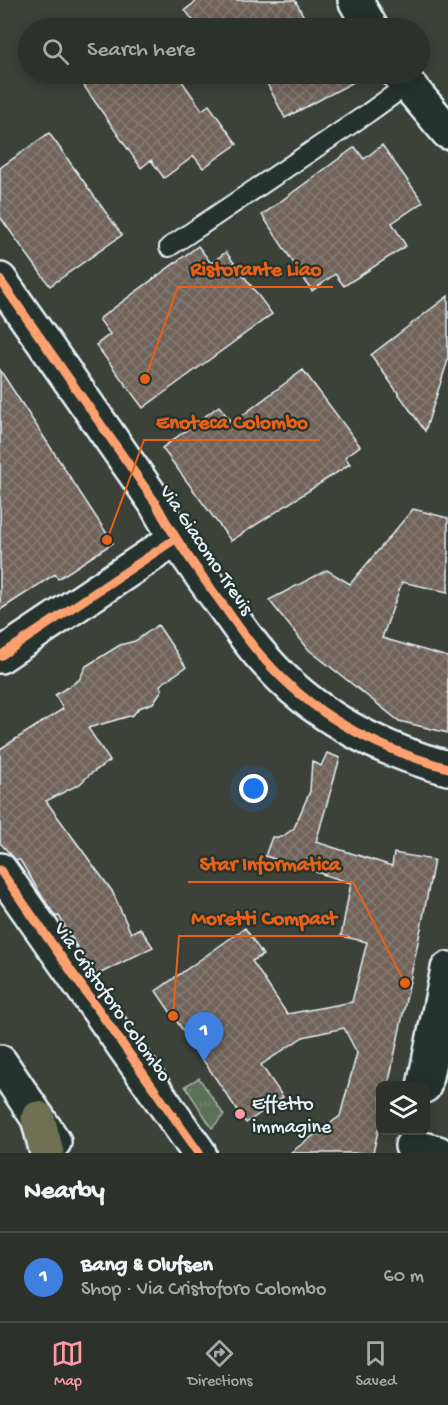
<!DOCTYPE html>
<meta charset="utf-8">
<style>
body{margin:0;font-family:"Gochi Hand",sans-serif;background:#393d38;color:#f1f3f6}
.controls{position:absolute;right:18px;bottom:18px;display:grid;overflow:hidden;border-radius:9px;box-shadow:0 3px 15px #0003}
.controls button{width:54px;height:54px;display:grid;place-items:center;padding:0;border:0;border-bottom:2px solid #484c48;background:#2d312c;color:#f1f3f6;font:30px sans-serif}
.you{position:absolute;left:254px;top:789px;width:21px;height:21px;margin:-15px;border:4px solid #fff;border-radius:50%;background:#1a73e8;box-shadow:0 0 0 9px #1a73e833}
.badge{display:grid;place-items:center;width:39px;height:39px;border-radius:50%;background:#ff9aa2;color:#fff;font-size:20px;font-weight:700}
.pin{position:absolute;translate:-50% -50px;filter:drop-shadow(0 2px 3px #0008)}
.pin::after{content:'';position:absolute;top:32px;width:21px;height:18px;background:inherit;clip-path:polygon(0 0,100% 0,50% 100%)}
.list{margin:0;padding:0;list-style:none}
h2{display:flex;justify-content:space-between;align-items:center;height:78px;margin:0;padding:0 24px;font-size:26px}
h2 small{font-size:20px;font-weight:400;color:#a7a9a9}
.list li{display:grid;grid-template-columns:39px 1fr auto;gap:18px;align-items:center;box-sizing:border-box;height:90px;padding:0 24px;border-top:2px solid #484c48}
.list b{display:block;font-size:22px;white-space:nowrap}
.list p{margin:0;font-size:20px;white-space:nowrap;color:#a7a9a9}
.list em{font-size:20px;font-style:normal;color:#a7a9a9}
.icon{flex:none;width:33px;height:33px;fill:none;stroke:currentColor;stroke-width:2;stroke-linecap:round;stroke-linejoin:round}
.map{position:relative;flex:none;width:448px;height:1153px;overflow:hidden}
.search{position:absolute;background:#2d312c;box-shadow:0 3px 15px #0003;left:18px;right:18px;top:18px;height:66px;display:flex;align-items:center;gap:15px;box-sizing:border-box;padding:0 21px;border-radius:33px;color:#a7a9a9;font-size:22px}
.sheet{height:168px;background:#2d312c}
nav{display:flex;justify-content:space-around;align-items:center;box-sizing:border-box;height:84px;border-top:2px solid #484c48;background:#2d312c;font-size:16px;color:#a7a9a9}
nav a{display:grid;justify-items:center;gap:3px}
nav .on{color:#ff9aa2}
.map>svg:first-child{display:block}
.grass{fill:url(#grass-tufts);stroke:#a1b1a7;stroke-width:1.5}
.building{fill:url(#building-cross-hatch);stroke:#e8f1f8;stroke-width:1.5}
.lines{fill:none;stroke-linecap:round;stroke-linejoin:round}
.lane-casing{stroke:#e8f1f8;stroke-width:22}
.street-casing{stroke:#e8f1f8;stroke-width:38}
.secondary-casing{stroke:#e8f1f8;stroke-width:38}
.primary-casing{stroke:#e8f1f8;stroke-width:38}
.lane{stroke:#26332d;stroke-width:18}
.street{stroke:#26332d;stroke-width:33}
.secondary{stroke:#26332d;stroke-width:33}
.primary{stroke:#706f52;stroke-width:33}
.cycleway-casing{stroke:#26332d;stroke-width:13}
.cycleway{stroke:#fca06f;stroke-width:9}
.poi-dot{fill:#ff9aa2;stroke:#26332d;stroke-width:2}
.labels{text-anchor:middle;stroke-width:4.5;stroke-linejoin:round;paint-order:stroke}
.street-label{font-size:20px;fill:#e8f1f8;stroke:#26332d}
.poi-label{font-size:20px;fill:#e8f1f8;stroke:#26332d;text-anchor:start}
.leader{fill:none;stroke:#e86118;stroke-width:2}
.callout-dot{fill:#e86118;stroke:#26332d;stroke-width:2}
.callout-label{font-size:21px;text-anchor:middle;font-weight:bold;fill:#e86118;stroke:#26332d;stroke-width:4.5;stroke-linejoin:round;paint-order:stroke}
</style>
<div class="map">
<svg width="448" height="1153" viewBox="0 0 448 1153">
<defs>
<pattern id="grass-tufts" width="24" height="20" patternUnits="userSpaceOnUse" patternTransform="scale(1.5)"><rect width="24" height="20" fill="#5a7156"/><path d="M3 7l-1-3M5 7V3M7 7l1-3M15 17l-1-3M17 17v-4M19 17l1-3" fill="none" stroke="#72866f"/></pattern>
<pattern id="building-cross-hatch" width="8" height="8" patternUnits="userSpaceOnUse" patternTransform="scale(1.5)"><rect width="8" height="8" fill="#6f635a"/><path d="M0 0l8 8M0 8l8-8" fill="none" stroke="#847a72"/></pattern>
</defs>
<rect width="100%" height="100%" fill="#3c413a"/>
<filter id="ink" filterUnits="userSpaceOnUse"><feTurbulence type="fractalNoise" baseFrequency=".0167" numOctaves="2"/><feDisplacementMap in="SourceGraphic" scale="12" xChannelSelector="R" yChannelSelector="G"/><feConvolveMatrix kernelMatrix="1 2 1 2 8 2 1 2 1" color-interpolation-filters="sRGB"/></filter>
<g filter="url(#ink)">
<path class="grass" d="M199 1078 224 1115 212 1128 185 1086Z"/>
<path class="building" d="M198 0H295L310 28H199L185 10Z
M102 74H177L202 110 209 105 237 144 203 168 194 156 164 178 151 160 141 168 84 86Z
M262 74H369L285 118Z
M49 133 122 235 50 286 0 217V168Z
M382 145 423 202 392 223 406 246 344 286 335 274 312 291 262 215 355 147 364 159Z
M198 246 211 263 226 252 272 314 143 408 96 345 110 334 99 319Z
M448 296V360L425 431 371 355Z
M0 370 113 543 58 579 55 574 0 610Z
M303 370 360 446 345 457 350 464 231 541 162 448 219 406 232 423Z
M413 509 448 518V592L402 582 382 638 448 657V733L399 721 309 650 269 600 327 570 350 584Z
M158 625 186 667 160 685 162 690 153 703 139 708 133 715 88 728 110 761 90 774 80 784 46 801 112 891 131 933 140 928 153 947 97 975 77 947 59 916 56 917 43 898 20 860H16L0 843V749L63 709 55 695 79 680 86 666 120 645 135 641Z
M327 753 340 758 316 842 392 866 394 853 434 860 422 923 388 1086H381V1118L373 1153H290L340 1116 357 1053 344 1028 303 1037 261 1065 283 1097 246 1123 156 991 245 928 263 955 252 961 287 1014 352 1002 367 942 341 936 351 883 265 856 272 837H282L294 828 310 791 312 761 321 766Z"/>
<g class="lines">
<g class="lane-casing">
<path id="lane" d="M169 247 368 113 407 85"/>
</g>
<g class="street-casing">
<path id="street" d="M355 0 371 28
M399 74 448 132
M0 280 155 502C174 538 196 568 220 601 235 621 248 642 265 660 314 716 377 749 448 768
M0 656 175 539
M0 870 199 1153
M424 1086 448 969
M412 1146 438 1153"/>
</g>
<g class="secondary-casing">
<path id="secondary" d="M0 1062 54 1142"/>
</g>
<g class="primary-casing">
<path id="primary" d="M38 1118 47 1153"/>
</g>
<use href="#lane" class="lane"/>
<use href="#street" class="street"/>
<use href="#secondary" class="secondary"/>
<use href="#primary" class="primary"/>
<g class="cycleway-casing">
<path id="cycleway" d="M0 280 155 502C174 538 196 568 220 601 235 621 248 642 265 660 314 716 377 749 448 768
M0 656 175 539
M0 870 199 1153"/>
</g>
<use href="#cycleway" class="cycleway"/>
</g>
</g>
<circle class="poi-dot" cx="240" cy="1114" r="6"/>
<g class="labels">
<g class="street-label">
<text transform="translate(208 549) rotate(56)" y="7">Via Giacomo Trevis</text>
<text transform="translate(114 1001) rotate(55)" y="7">Via Cristoforo Colombo</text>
</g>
<g class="poi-label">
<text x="252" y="1109">Effetto<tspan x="252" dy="23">immagine</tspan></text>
</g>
</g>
<path class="leader" d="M145 379L178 287H333M107 540L144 440H320M405 983L353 882H188M173 1016L179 936H348"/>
<g class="callout-dot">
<circle cx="145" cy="379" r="6"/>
<circle cx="107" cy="540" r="6"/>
<circle cx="405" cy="983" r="6"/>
<circle cx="173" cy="1016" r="6"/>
</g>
<g class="callout-label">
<text x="256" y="275">Ristorante Liao</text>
<text x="232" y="428">Enoteca Colombo</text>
<text x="270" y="870">Star Informatica</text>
<text x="264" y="924">Moretti Compact</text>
</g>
</svg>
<div class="controls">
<button><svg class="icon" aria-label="layers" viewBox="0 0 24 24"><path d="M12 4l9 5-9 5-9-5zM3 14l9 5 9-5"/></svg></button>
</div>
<div class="you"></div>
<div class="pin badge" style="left:204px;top:1062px;background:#3f7fe0">1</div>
<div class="search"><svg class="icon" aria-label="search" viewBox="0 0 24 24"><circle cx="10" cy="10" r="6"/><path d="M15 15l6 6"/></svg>Search here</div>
</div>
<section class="sheet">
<h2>Nearby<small></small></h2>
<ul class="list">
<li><span class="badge" style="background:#3f7fe0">1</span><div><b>Bang &amp; Olufsen</b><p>Shop · Via Cristoforo Colombo</p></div><em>60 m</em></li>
</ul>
</section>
<nav>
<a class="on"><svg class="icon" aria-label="map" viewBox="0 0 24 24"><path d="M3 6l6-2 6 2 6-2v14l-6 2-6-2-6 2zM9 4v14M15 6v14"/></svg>Map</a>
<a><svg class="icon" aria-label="directions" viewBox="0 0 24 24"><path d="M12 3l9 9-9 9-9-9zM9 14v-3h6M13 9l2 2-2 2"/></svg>Directions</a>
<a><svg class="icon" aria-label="saved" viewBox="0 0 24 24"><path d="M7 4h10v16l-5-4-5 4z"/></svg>Saved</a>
</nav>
